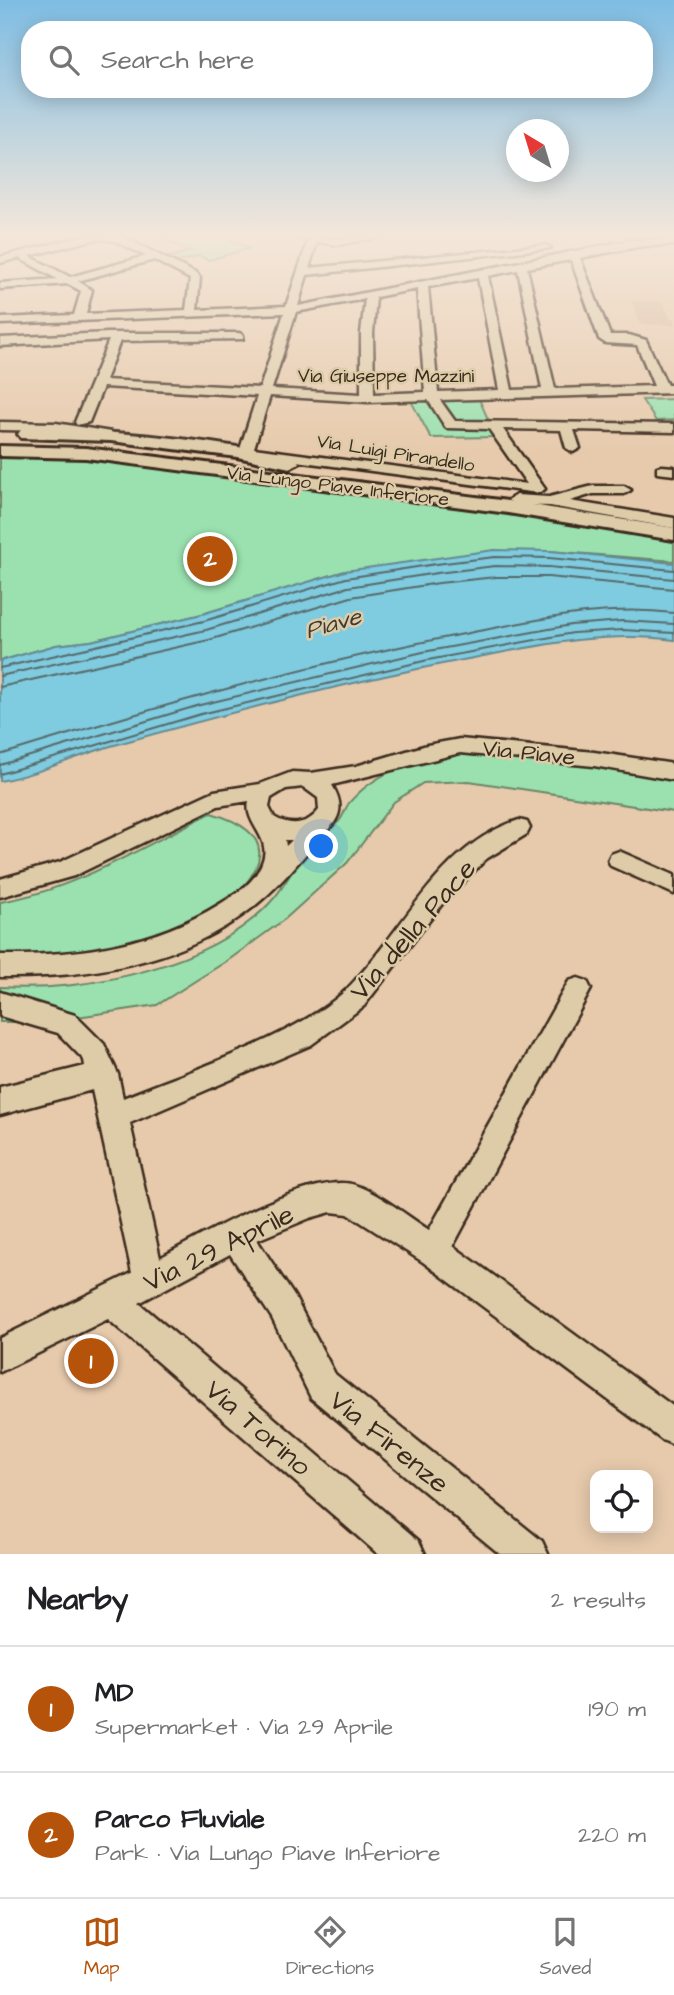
<!DOCTYPE html>
<meta charset="utf-8">
<style>
body{margin:0;font-family:"Architects Daughter",sans-serif;background:#f6f6f6;color:#202124}
.controls{position:absolute;right:21px;bottom:21px;display:grid;overflow:hidden;border-radius:14px;box-shadow:0 4px 18px #0003}
.controls button{width:63px;height:63px;display:grid;place-items:center;padding:0;border:0;border-bottom:2px solid #e0e0e0;background:#fff;color:#202124;font:35px sans-serif}
.compass{position:absolute;left:506px;top:119px;width:63px;height:63px;border-radius:50%;background:#fff;box-shadow:0 4px 18px #0003;rotate:322deg}
.you{position:absolute;left:322px;top:847px;width:24px;height:24px;margin:-18px;border:5px solid #fff;border-radius:50%;background:#1a73e8;box-shadow:0 0 0 10px #1a73e833}
.badge{display:grid;place-items:center;width:46px;height:46px;border-radius:50%;background:#b45309;color:#fff;font-size:23px;font-weight:700}
.pin{position:absolute;translate:-50% -50%;border:4px solid #fff;box-shadow:0 2px 7px #0006}
.list{margin:0;padding:0;list-style:none}
h2{display:flex;justify-content:space-between;align-items:center;height:91px;margin:0;padding:0 28px;font-size:30px}
h2 small{font-size:23px;font-weight:400;color:#757577}
.list li{display:grid;grid-template-columns:46px 1fr auto;gap:21px;align-items:center;box-sizing:border-box;height:126px;padding:0 28px;border-top:2px solid #e0e0e0}
.list b{display:block;font-size:26px;white-space:nowrap}
.list p{margin:0;font-size:23px;white-space:nowrap;color:#757577}
.list em{font-size:23px;font-style:normal;color:#757577}
.icon{flex:none;width:38px;height:38px;fill:none;stroke:currentColor;stroke-width:2;stroke-linecap:round;stroke-linejoin:round}
.map{position:relative;flex:none;width:674px;height:1554px;overflow:hidden}
.search{position:absolute;background:#fff;box-shadow:0 4px 18px #0003;left:21px;right:21px;top:21px;height:77px;display:flex;align-items:center;gap:18px;box-sizing:border-box;padding:0 24px;border-radius:28px;color:#757577;font-size:26px}
.sheet{height:343px;background:#fff}
nav{display:flex;justify-content:space-around;align-items:center;box-sizing:border-box;height:98px;border-top:2px solid #e0e0e0;background:#fff;font-size:19px;color:#757577}
nav a{display:grid;justify-items:center;gap:4px}
nav .on{color:#b45309}
.map>svg:first-child{display:block}
.built{fill:#ddbba2}
.green{fill:#9ae1af;stroke:#6a8666;stroke-width:2}
.water{fill:#7fcbdf;stroke:#648b92;stroke-width:2}
.lines{fill:none;stroke-linecap:round;stroke-linejoin:round}
.shore{stroke:#566a6b;stroke-width:2}
.minor-casing{stroke:#3b2a1e;stroke-width:5}
.major-casing{stroke:#3b2a1e;stroke-width:6}
.minor{fill:#decca9;fill-rule:evenodd}
.major{fill:#decca9;fill-rule:evenodd}
.labels{text-anchor:middle;stroke-width:5;stroke-linejoin:round;paint-order:stroke}
.far-street-label{font-size:19px;fill:#3b2a1e;stroke:#decca9}
.street-label{font-size:23px;fill:#3b2a1e;stroke:#decca9}
.water-label{font-size:24px;font-style:italic;fill:#423a31;stroke:#decca9}
.near-street-label{font-size:28px;fill:#3b2a1e;stroke:#decca9}
</style>
<div class="map">
<svg width="674" height="1554" viewBox="0 0 674 1554">
<rect width="100%" height="100%" fill="#e7caac"/>
<filter id="ink" filterUnits="userSpaceOnUse"><feTurbulence type="fractalNoise" baseFrequency=".0143" numOctaves="2"/><feDisplacementMap in="SourceGraphic" scale="14" xChannelSelector="R" yChannelSelector="G"/><feConvolveMatrix kernelMatrix="1 2 1 2 8 2 1 2 1" color-interpolation-filters="sRGB"/></filter>
<g filter="url(#ink)">
<path class="built" d="M632 301 663 302 670 318H674V325L641 324Z"/>
<path class="green" d="M156 236H221L250 248 209 260 199 256 176 263 167 258 190 251Z
M479 399 496 437 431 438 411 401Z
M674 399V420L656 421 642 400Z
M47 454 512 512 674 541V561L550 551 345 571 202 614 91 641 56 645 0 661V456Z
M452 752H498L674 776V812L469 781 423 783 394 802 347 863 285 919 230 959 157 1005 44 1022H0V987C85 993 217 966 275 897 289 880 298 857 314 841 322 833 332 829 339 821 344 816 345 808 349 803 375 772 415 760 452 752Z
M211 813C279 833 269 870 219 908 195 927 132 951 101 955 69 960 33 957 0 958V902C75 890 144 846 211 813Z"/>
<path class="water" d="M494 550 550 551 674 563V640C605 630 537 646 468 659 347 682 230 712 111 746 74 757 39 774 0 781V661L56 645 91 641 202 614 345 571Z"/>
<g class="lines">
<path class="shore" d="M0 668 204 621 346 578 436 564 495 557 549 558 674 570
M0 676 206 630 348 587 437 573 495 566 549 567 674 579
M0 687 209 640 351 597 439 583 496 577H548L674 589
M0 755C155 707 309 663 469 633 537 620 604 604 674 613
M0 765 200 705 423 652 571 625 622 621 674 624
M0 774 201 714 428 660 573 633 623 630 674 633"/>
<g class="minor-casing">
<path id="minor" d="M84 236H121L195 273 200 278 197 310 286 306 308 241 290 236 337 239 386 236 337 245 317 242 309 268 546 245 551 248 307 275 298 306 631 240 674 239V245L643 246 580 258 610 335H629L646 340 667 385H674V393L440 400 455 421 674 424V432L574 430 580 448 573 452 566 448 561 430 503 429 545 489 538 493 243 454 240 449 257 396 103 387 89 422 77 425 75 422 109 340 0 346V338L108 333H239L243 335V339L120 341 105 380 260 388 284 313 0 324V318L74 315 81 291 68 284 0 289V283L57 279 19 258 0 263V257ZM96 239 115 241 146 256 70 277 29 256ZM154 260 190 279 186 310 86 314 92 290 78 281ZM571 260 599 339 605 343 637 345 654 386 555 389 527 268ZM518 270 542 389 512 390 488 276ZM478 278 499 390 438 392 428 287ZM417 289 425 392 374 394 373 333 376 297ZM365 299 361 333V394L272 389 296 312ZM270 396 368 402 428 400 446 428 489 429 527 484 254 448Z
M0 422 56 423 111 432 118 436 111 440 56 431 0 430Z
M662 466 674 467V475L657 473V467Z
M593 486H624L631 490 624 494H593L570 501 674 518V528L550 506 516 505 508 500 516 495 549 497Z
M460 739 594 752 674 764V780L594 766 460 753 332 785C351 816 330 826 312 847 293 869 275 890 252 908 181 964 88 978 0 977V955C78 956 152 946 220 904 238 893 256 882 263 860 271 836 244 824 249 801L218 806 74 876 0 897V879L60 862 214 791 260 784 292 772 311 773 356 766 427 745ZM303 787 318 798 319 810C308 825 290 827 274 817L269 807 271 798 286 789ZM285 840H292L286 846Z
M519 820 527 822 530 828 527 834 486 859 442 904 364 1006 311 1045 130 1123 160 1258C200 1236 313 1171 355 1185 380 1194 406 1215 429 1230L569 981 578 978 587 981 591 989 453 1246 674 1407V1445L662 1440 423 1262 348 1214 331 1212 310 1218 257 1240 294 1296 335 1374 542 1541 548 1554H500L311 1398 272 1318 230 1254 139 1303 419 1541 425 1554H378L108 1319 0 1372V1338L132 1273 92 1090 0 1115V1087L85 1066 84 1060 58 1033 0 1016V992L75 1015 104 1044 118 1074 123 1098C186 1072 299 1036 347 989 402 934 439 845 519 820Z
M619 851 674 875V894L611 866 608 860 611 854Z"/>
</g>
<g class="major-casing">
<path id="major" d="M27 429C117 431 209 438 296 459L299 463 290 468 237 457 111 441 21 438 18 434 21 430Z
M0 446 86 448 508 501 674 528V540L508 513 86 458 0 456Z"/>
</g>
<use href="#minor" class="minor"/>
<use href="#major" class="major"/>
</g>
</g>
<linearGradient id="sky" x2="0" y2="1"><stop stop-color="#7ebde4"/><stop offset="0.52" stop-color="#f4e7da"/><stop offset="1" stop-color="#f4e7da" stop-opacity="0"/></linearGradient>
<rect width="674" height="454" fill="url(#sky)"/>
<g class="labels">
<g class="far-street-label">
<text x="386" y="382">Via Giuseppe Mazzini</text>
<text transform="translate(396 452) rotate(9)" y="7">Via Luigi Pirandello</text>
<text transform="translate(338 485) rotate(7)" y="7">Via Lungo Piave Inferiore</text>
</g>
<g class="street-label">
<text transform="translate(529 752) rotate(6)" y="8">Via Piave</text>
</g>
<g class="water-label">
<text transform="translate(333 623) rotate(-16)" y="8">Piave</text>
</g>
<g class="near-street-label">
<text transform="translate(412 929) rotate(-49)" y="10">Via della Pace</text>
<text transform="translate(218 1247) rotate(-26)" y="10">Via 29 Aprile</text>
<text transform="translate(259 1427) rotate(41)" y="10">Via Torino</text>
<text transform="translate(390 1441) rotate(39)" y="10">Via Firenze</text>
</g>
</g>
</svg>
<div class="controls">
<button><svg class="icon" aria-label="locate" viewBox="0 0 24 24"><circle cx="12" cy="12" r="6"/><path d="M12 2v4M12 18v4M2 12h4M18 12h4"/></svg></button>
</div>
<svg class="compass" viewBox="-18 -18 36 36"><path d="M0-13l5 13h-10z" fill="#e53935"/><path d="M0 13l5-13h-10z" fill="#757577"/></svg>
<div class="you"></div>
<div class="pin badge" style="left:91px;top:1361px">1</div>
<div class="pin badge" style="left:210px;top:559px">2</div>
<div class="search"><svg class="icon" aria-label="search" viewBox="0 0 24 24"><circle cx="10" cy="10" r="6"/><path d="M15 15l6 6"/></svg>Search here</div>
</div>
<section class="sheet">
<h2>Nearby<small>2 results</small></h2>
<ul class="list">
<li><span class="badge">1</span><div><b>MD</b><p>Supermarket · Via 29 Aprile</p></div><em>190 m</em></li>
<li><span class="badge">2</span><div><b>Parco Fluviale</b><p>Park · Via Lungo Piave Inferiore</p></div><em>220 m</em></li>
</ul>
</section>
<nav>
<a class="on"><svg class="icon" aria-label="map" viewBox="0 0 24 24"><path d="M3 6l6-2 6 2 6-2v14l-6 2-6-2-6 2zM9 4v14M15 6v14"/></svg>Map</a>
<a><svg class="icon" aria-label="directions" viewBox="0 0 24 24"><path d="M12 3l9 9-9 9-9-9zM9 14v-3h6M13 9l2 2-2 2"/></svg>Directions</a>
<a><svg class="icon" aria-label="saved" viewBox="0 0 24 24"><path d="M7 4h10v16l-5-4-5 4z"/></svg>Saved</a>
</nav>
